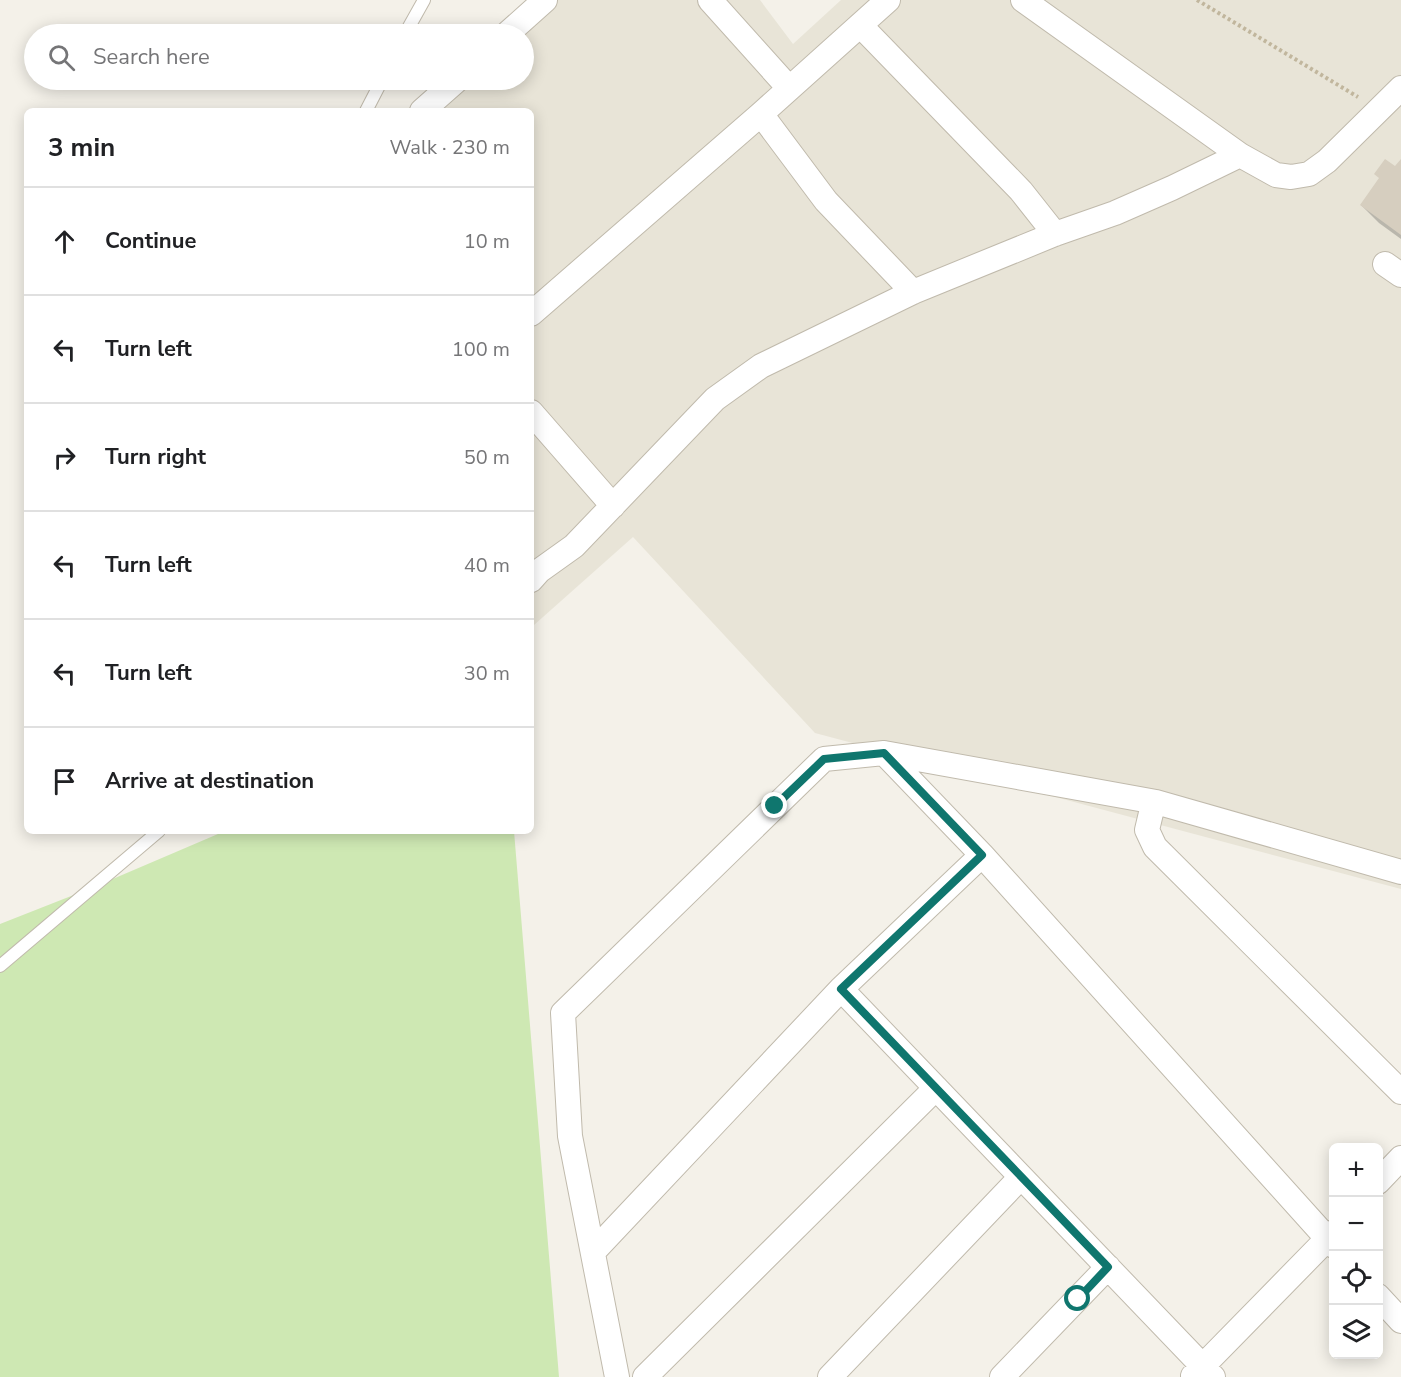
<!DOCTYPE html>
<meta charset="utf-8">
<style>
body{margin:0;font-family:"Nunito Sans",sans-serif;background:#f6f6f6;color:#202124}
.controls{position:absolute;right:18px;bottom:18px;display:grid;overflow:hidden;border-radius:9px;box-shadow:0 3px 15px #0003}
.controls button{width:54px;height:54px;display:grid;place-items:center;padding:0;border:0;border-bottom:2px solid #e0e0e0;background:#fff;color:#202124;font:30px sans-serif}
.stop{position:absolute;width:18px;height:18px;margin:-14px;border:4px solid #0f766e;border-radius:50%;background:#fff}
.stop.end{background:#0f766e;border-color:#fff;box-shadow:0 2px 6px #0008}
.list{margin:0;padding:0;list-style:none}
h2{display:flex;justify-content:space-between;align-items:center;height:78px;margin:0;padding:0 24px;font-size:26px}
h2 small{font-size:20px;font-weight:400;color:#757577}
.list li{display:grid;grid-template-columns:39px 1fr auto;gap:18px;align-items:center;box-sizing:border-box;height:108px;padding:0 24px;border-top:2px solid #e0e0e0}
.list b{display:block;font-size:22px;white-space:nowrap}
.list em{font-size:20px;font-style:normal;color:#757577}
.icon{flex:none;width:33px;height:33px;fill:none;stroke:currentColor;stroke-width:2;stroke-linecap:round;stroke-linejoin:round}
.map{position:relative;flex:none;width:1401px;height:1377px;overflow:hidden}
.search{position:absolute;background:#fff;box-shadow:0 3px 15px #0003;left:24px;top:24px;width:510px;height:66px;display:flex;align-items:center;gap:15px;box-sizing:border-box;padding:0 21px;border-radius:33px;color:#757577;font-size:22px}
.panel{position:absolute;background:#fff;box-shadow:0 3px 15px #0003;left:24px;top:108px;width:510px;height:726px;border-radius:9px}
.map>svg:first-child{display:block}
.residential{fill:#e8e4d7}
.green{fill:#cee8b3}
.shadow{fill:#0003}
.building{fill:#d6cebf}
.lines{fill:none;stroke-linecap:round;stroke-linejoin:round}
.service-casing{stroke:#c0baac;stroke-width:14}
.minor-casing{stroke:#c0baac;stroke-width:26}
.path{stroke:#c1b69d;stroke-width:4;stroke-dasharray:3 3;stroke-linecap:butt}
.service{stroke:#fff;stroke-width:12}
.minor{stroke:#fff;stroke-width:24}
.route{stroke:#0f766e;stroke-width:8}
</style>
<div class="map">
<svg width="1401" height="1377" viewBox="0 0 1401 1377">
<rect width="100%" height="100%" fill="#f4f1e9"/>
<path class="residential" d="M557 0H760L793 44 841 0H1401V889L815 733 633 537 534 625 531 624V111H442L475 80H524V34H521Z"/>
<path class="green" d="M225 831H514L559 1377H0V924L94 887Z"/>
<path class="shadow" d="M1401 161V239L1379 223 1361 205 1381 179 1396 168Z"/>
<path class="building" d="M1385 159 1395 166 1401 159V235L1360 205 1379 178 1374 174Z"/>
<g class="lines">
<g class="service-casing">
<path id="service" d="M405 34 424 0
M366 111 382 80
M0 966 159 831"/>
</g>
<g class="minor-casing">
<path id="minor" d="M710 0 789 88
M1023 0 1240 155 1276 175 1291 177 1309 174 1327 161 1401 88
M860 25 1021 191 1055 234
M507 34 545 0
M422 111 457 80
M761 114 826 201 913 292
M1385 264 1401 275
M531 314 761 114 888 0
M531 412 613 506
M531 580 539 571 574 546 715 399 761 366 913 292 1055 234 1115 213 1172 188 1240 155
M884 753 982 855 1334 1246
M1156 802 1151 813 1147 830 1155 847 1401 1092
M841 989 1213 1377
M1378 1182 1401 1158
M593 1252 841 989 982 855
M1378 1296 1401 1321
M1193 1376 1334 1232
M617 1377 570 1136 563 1013 824 759 884 753 1156 802 1401 872
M645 1377 936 1088
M830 1377 1021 1177
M1002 1377 1108 1267"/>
</g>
<path class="path" d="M1197 0 1358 97"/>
<use href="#service" class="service"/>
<use href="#minor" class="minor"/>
</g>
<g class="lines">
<path class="route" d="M775 806 824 759 884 753 982 855 841 989 1108 1267 1078 1299"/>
</g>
</svg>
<div class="controls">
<button>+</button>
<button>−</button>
<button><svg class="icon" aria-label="locate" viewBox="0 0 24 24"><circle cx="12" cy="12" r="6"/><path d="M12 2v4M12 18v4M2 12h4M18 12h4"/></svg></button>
<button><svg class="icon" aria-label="layers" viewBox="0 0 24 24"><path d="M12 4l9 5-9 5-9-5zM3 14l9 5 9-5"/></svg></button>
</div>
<div class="stop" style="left:1078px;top:1299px"></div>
<div class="stop end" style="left:775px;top:806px"></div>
<div class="search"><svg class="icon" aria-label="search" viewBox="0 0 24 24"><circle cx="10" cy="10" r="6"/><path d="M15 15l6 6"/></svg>Search here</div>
<section class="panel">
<h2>3 min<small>Walk · 230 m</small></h2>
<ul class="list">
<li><svg class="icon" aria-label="ahead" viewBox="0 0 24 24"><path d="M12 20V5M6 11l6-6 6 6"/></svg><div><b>Continue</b></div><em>10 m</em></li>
<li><svg class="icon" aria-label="left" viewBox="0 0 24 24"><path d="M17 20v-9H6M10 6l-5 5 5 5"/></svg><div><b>Turn left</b></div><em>100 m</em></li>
<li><svg class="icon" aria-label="right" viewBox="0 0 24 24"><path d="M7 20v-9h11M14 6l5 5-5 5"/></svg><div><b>Turn right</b></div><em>50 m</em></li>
<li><svg class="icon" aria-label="left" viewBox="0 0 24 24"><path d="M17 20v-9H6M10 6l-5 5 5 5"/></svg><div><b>Turn left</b></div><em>40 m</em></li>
<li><svg class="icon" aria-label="left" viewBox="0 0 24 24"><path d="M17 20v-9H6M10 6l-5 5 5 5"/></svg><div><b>Turn left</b></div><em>30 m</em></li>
<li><svg class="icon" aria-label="arrive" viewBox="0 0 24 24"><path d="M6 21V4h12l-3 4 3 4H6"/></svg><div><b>Arrive at destination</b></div></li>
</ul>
</section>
</div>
